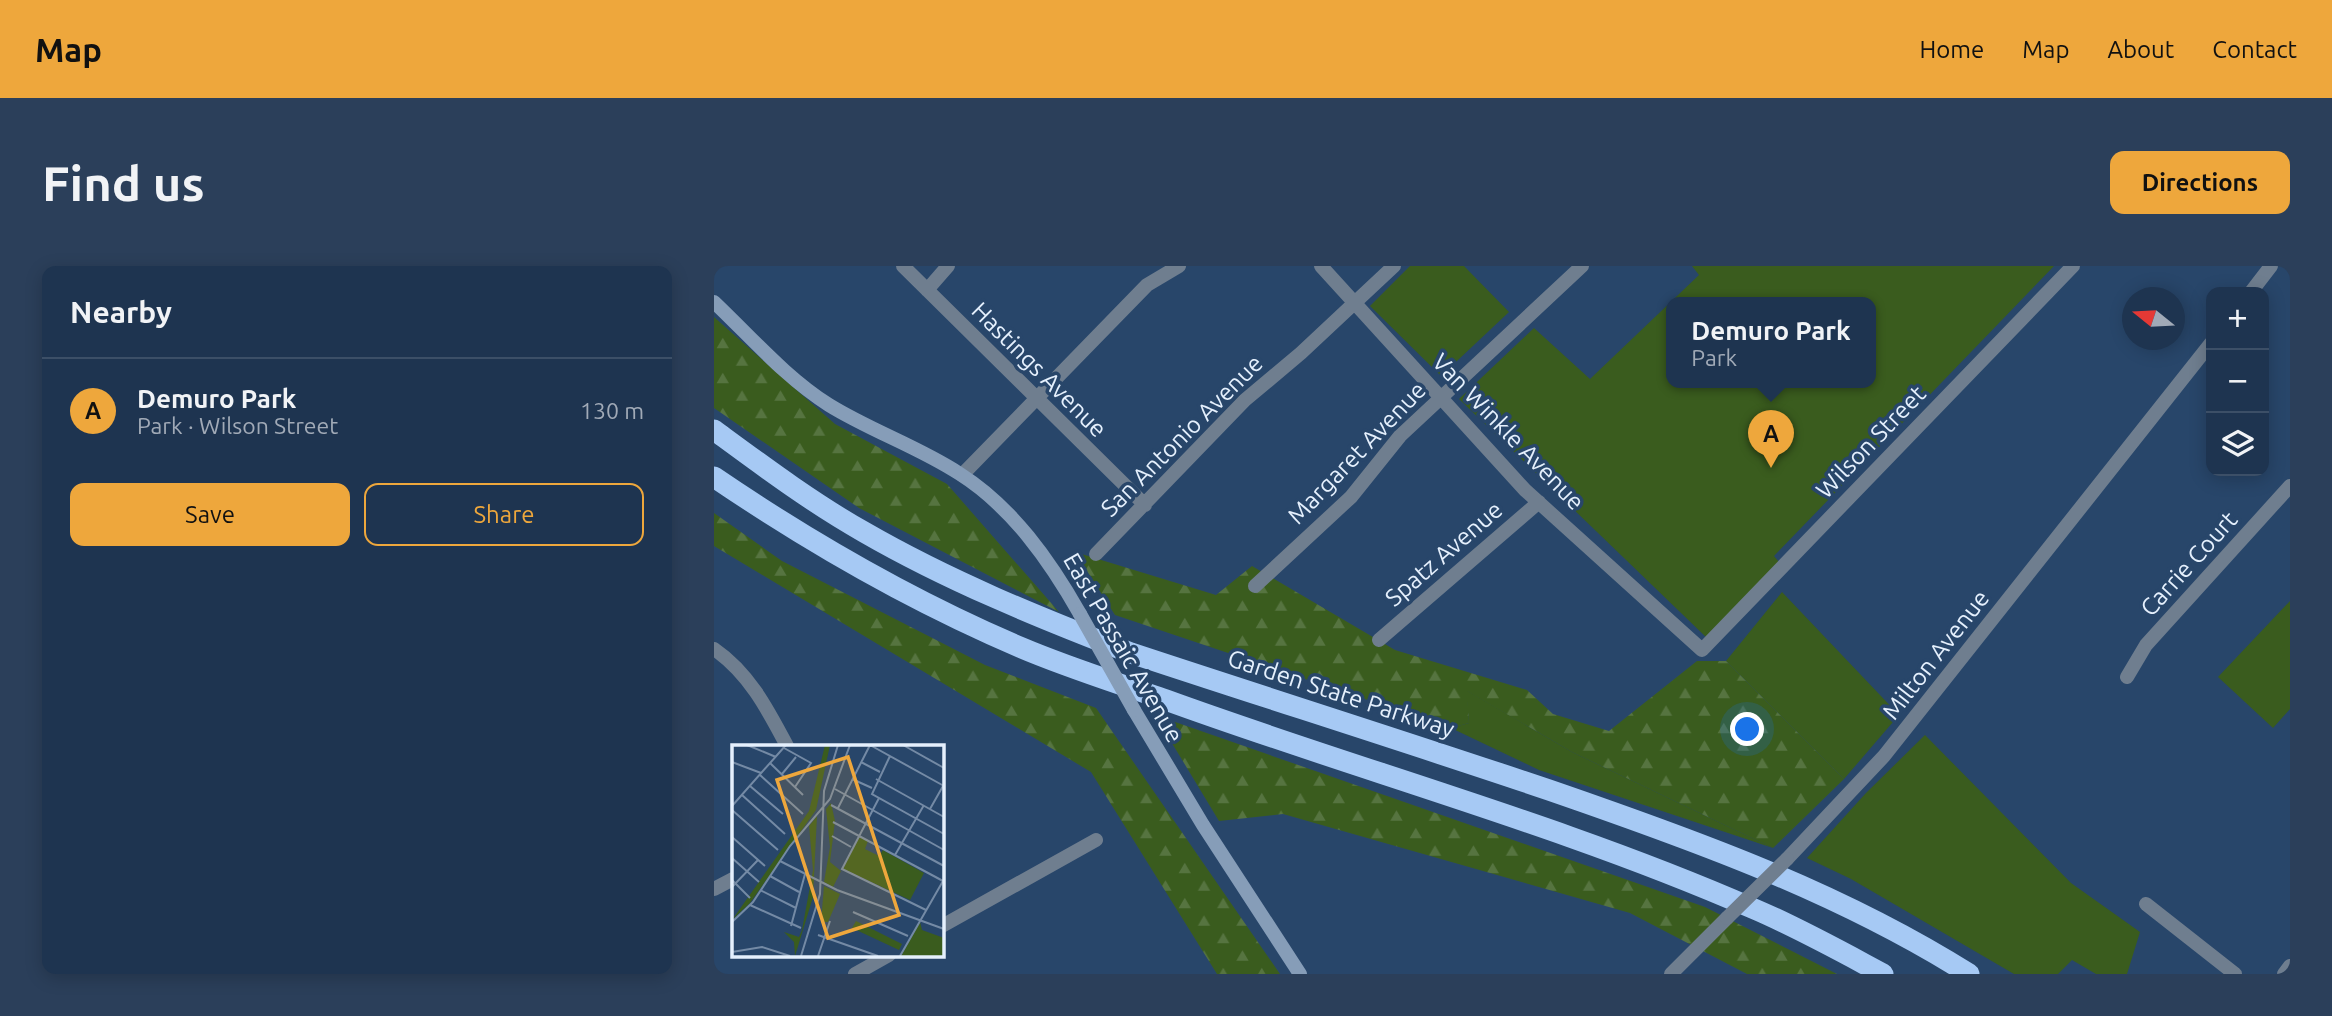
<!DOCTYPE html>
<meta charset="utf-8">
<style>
body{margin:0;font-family:Ubuntu,sans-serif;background:#2b3f5a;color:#f1f3f6}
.controls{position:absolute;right:21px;top:21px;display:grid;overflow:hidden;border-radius:14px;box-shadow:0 4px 18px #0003}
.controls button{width:63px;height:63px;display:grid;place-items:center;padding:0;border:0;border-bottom:2px solid #3c4f67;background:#1e3450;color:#f1f3f6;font:35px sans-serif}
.compass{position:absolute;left:1408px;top:21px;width:63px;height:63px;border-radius:50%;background:#1e3450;box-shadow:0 4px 18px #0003;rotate:288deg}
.you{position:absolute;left:1034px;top:464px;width:24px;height:24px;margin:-18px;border:5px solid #fff;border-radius:50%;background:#1a73e8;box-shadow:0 0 0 10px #1a73e833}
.badge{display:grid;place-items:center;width:46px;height:46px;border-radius:50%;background:#eea73c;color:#111;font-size:23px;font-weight:700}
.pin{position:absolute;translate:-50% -58px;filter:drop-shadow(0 2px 4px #0008)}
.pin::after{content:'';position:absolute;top:37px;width:24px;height:21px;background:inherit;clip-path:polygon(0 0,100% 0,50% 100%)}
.popup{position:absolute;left:952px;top:31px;width:210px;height:91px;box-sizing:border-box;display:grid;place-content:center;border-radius:14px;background:#1e3450;filter:drop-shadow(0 2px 5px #0005);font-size:23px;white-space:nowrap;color:#a1aab7}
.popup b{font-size:26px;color:#f1f3f6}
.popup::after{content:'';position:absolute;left:50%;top:100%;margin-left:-14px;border:14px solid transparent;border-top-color:#1e3450}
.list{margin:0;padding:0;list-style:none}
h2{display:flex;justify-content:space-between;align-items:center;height:91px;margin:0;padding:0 28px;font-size:30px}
h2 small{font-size:23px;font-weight:400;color:#a1aab7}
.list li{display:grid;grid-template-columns:46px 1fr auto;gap:21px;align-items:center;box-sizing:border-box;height:105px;padding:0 28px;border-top:2px solid #3c4f67}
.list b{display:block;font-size:26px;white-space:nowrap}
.list p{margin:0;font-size:23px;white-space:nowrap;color:#a1aab7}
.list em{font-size:23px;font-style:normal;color:#a1aab7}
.actions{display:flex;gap:14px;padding:21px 28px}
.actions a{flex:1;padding:16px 0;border:2px solid #eea73c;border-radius:14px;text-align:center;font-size:24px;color:#eea73c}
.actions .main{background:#eea73c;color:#111}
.icon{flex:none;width:38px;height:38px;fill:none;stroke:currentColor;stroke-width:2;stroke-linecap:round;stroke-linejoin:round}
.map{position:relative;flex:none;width:1576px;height:708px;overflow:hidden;border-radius:14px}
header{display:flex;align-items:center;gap:42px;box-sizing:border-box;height:98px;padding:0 35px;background:#eea73c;color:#111}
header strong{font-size:33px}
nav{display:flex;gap:38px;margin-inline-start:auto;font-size:24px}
.intro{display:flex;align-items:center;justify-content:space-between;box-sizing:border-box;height:168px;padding:0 42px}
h1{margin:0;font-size:49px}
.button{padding:18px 32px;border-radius:14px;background:#eea73c;color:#111;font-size:24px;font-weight:700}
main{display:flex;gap:42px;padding:0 42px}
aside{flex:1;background:#1e3450;border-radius:14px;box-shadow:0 4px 18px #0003}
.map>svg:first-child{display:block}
.green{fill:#3a5c1e;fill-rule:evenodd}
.forest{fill:url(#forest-firs)}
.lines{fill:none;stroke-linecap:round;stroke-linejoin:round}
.minor{stroke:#6f7e8f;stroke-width:14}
.secondary{stroke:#869db8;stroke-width:14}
.motorway{stroke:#a6c9f4;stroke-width:21}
.minor-bridge{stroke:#6f7e8f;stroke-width:14}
.secondary-bridge{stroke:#869db8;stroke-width:14}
.labels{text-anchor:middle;stroke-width:7;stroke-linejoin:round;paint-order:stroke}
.street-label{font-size:24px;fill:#e5f0fd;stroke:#28466a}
.inset-road{fill:none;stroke:#748aa5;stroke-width:2}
.view{fill:#eea73c;fill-opacity:0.15;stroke:#eea73c;stroke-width:3.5}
.inset-edge{fill:none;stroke:#e5f0fd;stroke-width:3.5}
</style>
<header>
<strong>Map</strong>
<nav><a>Home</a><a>Map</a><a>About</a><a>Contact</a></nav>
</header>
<div class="intro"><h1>Find us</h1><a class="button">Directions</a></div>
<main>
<aside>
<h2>Nearby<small></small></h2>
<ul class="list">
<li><span class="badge">A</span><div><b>Demuro Park</b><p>Park · Wilson Street</p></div><em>130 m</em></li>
</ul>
<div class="actions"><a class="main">Save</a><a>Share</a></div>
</aside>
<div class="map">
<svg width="1576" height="708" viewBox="0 0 1576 708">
<defs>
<pattern id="forest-firs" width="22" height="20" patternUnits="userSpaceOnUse" patternTransform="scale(1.75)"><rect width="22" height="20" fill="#3a5c1e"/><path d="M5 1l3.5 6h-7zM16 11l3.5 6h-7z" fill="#567440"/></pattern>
</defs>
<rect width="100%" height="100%" fill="#28466a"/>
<path class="green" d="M696 0H750L795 46 727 110 656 40Z
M978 0H1340L1060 290 1065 296 993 372 745 133 820 62 876 113 985 9ZM957 36H1157V116H957Z
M1068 326 1185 449 1130 513 1012 395Z
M1576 335V443L1559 462 1504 411Z
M752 424 858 486 1059 582 825 504 737 462 755 457Z
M1211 469 1357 617 1426 666 1413 708H1382L1358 694 1344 708H1300L1137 613 1093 592 1152 527Z"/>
<path class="forest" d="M0 51 121 158 233 218 345 346 145 242 0 142Z
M0 247 68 295 271 399 382 442 566 708H503L377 506 0 280Z
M361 286 502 329 538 300 681 384 813 424 839 448 895 465 983 395H1012L1130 513 1059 582 858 486 753 425 755 457 737 462 401 349Z
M441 449 991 641 1123 708H1033L916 647 569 548 505 555Z"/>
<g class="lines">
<path class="minor" d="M189 0 431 239
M607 0 811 224 988 384 1359 0
M213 24 234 0
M1537 26 1557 0
M248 209 433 19 465 0
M382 288 531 134 587 87 680 0
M541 320 637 231 686 170 868 0
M665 374 825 236
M0 383C35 407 54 444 73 480
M1413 411 1432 379 1576 220
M1073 593 1170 490 1497 77
M0 623 19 613
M1432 638 1521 708
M228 660 382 574
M141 708 175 689
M957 708 1013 652
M1570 708 1576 700"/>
<path class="secondary" d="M0 36C37 71 72 112 115 139 157 165 205 181 246 208 298 241 336 295 366 348
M420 444 489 559 586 708"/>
<path class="motorway" d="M0 164C49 200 97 236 150 266 235 315 326 352 417 387 556 433 696 477 835 524 980 574 1125 626 1255 708
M0 211C97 277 200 336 308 382 355 402 404 417 452 434 647 505 848 559 1038 642 1083 661 1126 685 1169 708"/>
<path class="minor-bridge" d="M1013 652 1073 593"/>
<path class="secondary-bridge" d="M366 348 420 444"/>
</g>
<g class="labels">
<g class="street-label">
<text transform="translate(325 104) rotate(45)" y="8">Hastings Avenue</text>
<text transform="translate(794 166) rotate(46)" y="8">Van Winkle Avenue</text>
<text transform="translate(468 170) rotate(-45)" y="8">San Antonio Avenue</text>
<text transform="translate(1157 176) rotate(-46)" y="8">Wilson Street</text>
<text transform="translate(643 187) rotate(-46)" y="8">Margaret Avenue</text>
<text transform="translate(730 288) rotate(-41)" y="8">Spatz Avenue</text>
<text transform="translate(1475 298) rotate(-48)" y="8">Carrie Court</text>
<text transform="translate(409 382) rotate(60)" y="8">East Passaic Avenue</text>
<text transform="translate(1222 389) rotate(-52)" y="8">Milton Avenue</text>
<text transform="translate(627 428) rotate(18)" y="8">Garden State Parkway</text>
</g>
</g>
<g transform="translate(18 479)">
<rect width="212" height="212" fill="#28466a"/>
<path d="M127 91 136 96 133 104 147 111 151 105 192 128 178 155 111 124ZM92 141 108 149 96 177H89ZM124 176 170 199 167 205 120 183ZM188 177 190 185 212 193V211H169Z" fill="#3a5c1e"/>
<path d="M93 0H98L84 65 18 158 0 175 77 66ZM99 58 103 76 98 117 109 126 101 142 92 137 98 102 94 64ZM85 71 81 152 63 211 62 197 52 187 67 192 70 185 81 125 77 81Z" fill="#3a5c1e"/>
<path class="inset-road" d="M15 0 44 12M138 0 212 41M171 0 212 23M52 3 79 18 63 42M158 11 140 49 212 89M0 17 29 28M129 17 148 27M38 18 71 50M50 29 64 12M28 30 71 69M120 34 140 43M144 34 212 72M18 41 51 69M103 44 212 105M10 50 53 89M147 53 110 124 194 165M99 60 212 121M0 61 54 0M106 63 138 0M198 64 211 41M0 65 46 105M101 77 211 136M100 91 119 102M0 92 33 121M163 110 192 60M0 113 27 137M48 116 105 145 212 184M38 131 67 147M0 135 18 153M0 142 26 115M28 145 64 163M18 160 69 183M121 167 176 191M0 177 21 157 58 101 98 54 118 0M59 181 73 129M86 190 146 211M0 207 30 202 58 211M69 211 88 149 92 46 106 0M86 211 98 176M168 211 211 136"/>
<path class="view" d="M116 12 167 170 96 193 45 35Z"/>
<rect width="212" height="212" class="inset-edge"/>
</g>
</svg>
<div class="controls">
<button>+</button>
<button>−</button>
<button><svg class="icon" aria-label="layers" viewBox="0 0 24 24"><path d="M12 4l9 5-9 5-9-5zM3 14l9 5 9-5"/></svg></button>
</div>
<svg class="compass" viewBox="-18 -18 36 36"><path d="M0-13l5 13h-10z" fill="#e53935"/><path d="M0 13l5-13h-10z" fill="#a1aab7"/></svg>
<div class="you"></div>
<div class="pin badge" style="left:1057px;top:202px">A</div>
<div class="popup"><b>Demuro Park</b>Park</div>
</div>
</main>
